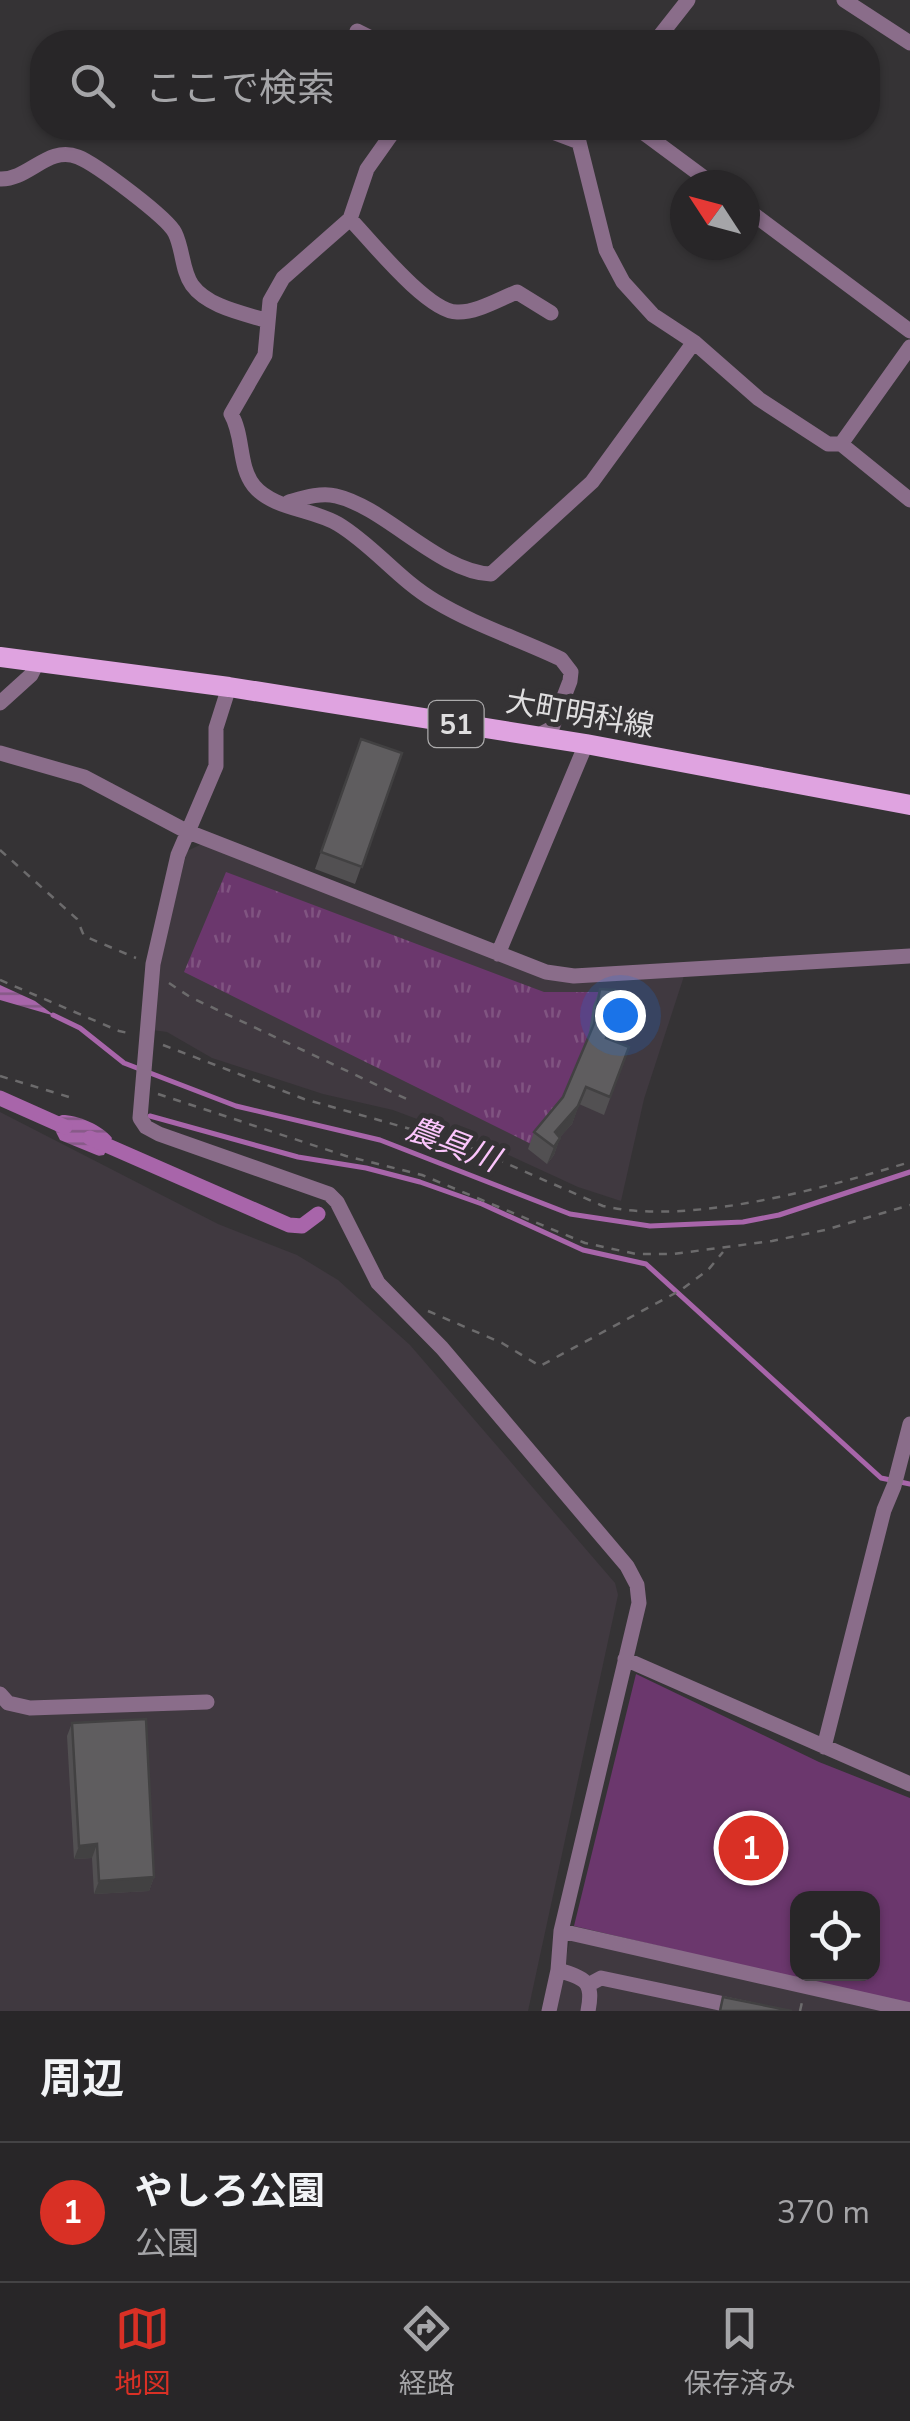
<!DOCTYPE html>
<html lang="ja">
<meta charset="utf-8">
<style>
body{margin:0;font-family:"Nunito Sans","Noto Sans JP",sans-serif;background:#343234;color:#f1f3f6}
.controls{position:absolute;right:30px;bottom:30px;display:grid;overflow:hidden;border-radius:20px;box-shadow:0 2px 8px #0004}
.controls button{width:90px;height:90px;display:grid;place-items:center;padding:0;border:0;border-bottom:2px solid #444345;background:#282628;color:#f1f3f6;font:50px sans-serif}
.compass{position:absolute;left:670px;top:170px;width:90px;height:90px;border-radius:50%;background:#282628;box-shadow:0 2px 8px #0004;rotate:306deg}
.you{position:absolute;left:620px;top:1015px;width:35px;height:35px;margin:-25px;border:8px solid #fff;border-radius:50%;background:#1a73e8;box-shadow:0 0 0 15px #1a73e833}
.badge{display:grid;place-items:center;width:65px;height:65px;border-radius:50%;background:#d93025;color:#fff;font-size:32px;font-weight:700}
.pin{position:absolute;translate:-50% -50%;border:5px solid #fff;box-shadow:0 2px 10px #0006}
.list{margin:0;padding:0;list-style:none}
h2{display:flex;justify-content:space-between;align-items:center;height:130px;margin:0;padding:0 40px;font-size:42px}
h2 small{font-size:32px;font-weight:400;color:#a5a5a8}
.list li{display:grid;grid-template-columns:65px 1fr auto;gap:30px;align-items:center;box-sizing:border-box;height:140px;padding:0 40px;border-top:2px solid #444345}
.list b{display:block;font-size:38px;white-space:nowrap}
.list p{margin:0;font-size:32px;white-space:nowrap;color:#a5a5a8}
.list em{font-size:32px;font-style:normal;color:#a5a5a8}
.icon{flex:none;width:55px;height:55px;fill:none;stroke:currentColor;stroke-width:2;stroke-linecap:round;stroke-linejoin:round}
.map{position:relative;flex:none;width:910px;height:2011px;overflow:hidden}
.search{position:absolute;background:#282628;box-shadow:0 2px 8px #0004;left:30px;right:30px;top:30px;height:110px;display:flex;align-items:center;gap:25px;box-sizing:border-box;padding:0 35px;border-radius:40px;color:#a5a5a8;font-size:38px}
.sheet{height:270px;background:#282628}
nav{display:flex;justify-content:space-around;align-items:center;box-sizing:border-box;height:140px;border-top:2px solid #444345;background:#282628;font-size:28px;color:#a5a5a8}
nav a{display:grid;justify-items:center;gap:5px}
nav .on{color:#d93025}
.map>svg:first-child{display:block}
.built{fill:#403940}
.grass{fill:url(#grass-tufts)}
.park{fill:#6b376d;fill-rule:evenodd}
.water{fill:url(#water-rules)}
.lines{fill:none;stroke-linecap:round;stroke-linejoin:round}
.stream{stroke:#a865aa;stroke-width:5}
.canal{stroke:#a865aa;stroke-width:15}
.path{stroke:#6c6b6c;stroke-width:2.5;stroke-dasharray:8 8;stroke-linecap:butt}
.minor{stroke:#8a6d8a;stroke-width:15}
.major{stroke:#dfa3e0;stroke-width:20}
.wall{fill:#525052}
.shaded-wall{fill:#424142}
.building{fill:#5f5d5f;stroke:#424142;stroke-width:2.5}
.labels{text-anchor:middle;stroke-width:10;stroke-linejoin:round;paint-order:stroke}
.shield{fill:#353335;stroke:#acabac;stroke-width:2.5}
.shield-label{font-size:28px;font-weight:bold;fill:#dfdedf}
.street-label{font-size:30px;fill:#dfdedf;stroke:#353335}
.water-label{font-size:32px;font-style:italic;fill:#fbc5fc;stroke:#353335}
</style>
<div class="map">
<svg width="910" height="2011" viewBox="0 0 910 2011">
<defs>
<pattern id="grass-tufts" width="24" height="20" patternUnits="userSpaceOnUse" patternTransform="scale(2.5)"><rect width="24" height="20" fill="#6b376d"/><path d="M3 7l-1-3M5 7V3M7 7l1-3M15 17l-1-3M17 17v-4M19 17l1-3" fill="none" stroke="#805481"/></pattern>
<pattern id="water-rules" width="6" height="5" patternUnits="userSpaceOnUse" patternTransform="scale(2.5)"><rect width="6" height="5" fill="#a865aa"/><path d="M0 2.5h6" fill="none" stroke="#855986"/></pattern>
</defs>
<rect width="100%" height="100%" fill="#353335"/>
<path class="built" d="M204 843 527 971 684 976 644 1099 621 1201 578 1187 491 1147 393 1110 323 1094 212 1058 167 1032 152 1030 155 982 187 851Z
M0 1112 218 1224 297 1255 338 1280 410 1345 615 1583 618 1595 528 2011H0Z
M570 1939 892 2011H555Z"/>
<path class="grass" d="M226 872 544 992H599L588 1042 557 1115 531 1144 184 972Z"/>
<path class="park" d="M636 1674 819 1762 910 1798V2005L574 1926ZM798 1898H872V1974H798Z"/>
<path class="water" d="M0 985 35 1001 55 1016 0 1000Z
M62 1115C78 1115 102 1125 112 1138L104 1155 99 1156 60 1140 50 1120Z"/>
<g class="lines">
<path class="stream" d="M53 1015 80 1028 124 1063 236 1106 380 1140 570 1214 650 1226 743 1222 779 1215 910 1172
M150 1116 298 1157 366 1168 420 1182 482 1204 583 1250 646 1264 881 1478 910 1484"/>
<path class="canal" d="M0 1098 65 1127
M90 1138 289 1225 302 1226 318 1214"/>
<path class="path" d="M0 850 77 919 84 936 136 958
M0 980 119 1031 133 1034
M169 983 190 997 413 1102
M163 1045 304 1099 460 1143 603 1206C690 1226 825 1188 910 1162
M0 1076 69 1097
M158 1094 346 1156 422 1175 585 1243 636 1254H673L772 1241 825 1230 910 1205
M428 1311 502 1343 540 1366 681 1290 708 1270 723 1252
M800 2011 802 2002"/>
<path class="minor" d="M844 0 910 43
M357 31 379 42
M655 42 688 0
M396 128 367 169 350 219 283 278 270 301 265 355 231 414C244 436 238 466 254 486 273 509 313 509 338 524 373 545 399 580 435 601 475 625 519 639 561 659L571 672 570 681 552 728 537 736
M542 128 579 142 606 250 623 282 653 315 694 342 759 399 828 444H841L910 500
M637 128 714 185
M0 179C29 180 48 145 78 157 96 164 168 218 175 233 183 249 182 271 192 285 208 307 243 313 268 321
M745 208 910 331
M350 219C371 241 428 312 457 312 476 313 499 299 517 292L551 313
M841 444 910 347
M289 502C303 498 321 492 336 496 385 507 439 572 491 574L592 482 694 342
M229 687 216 728V766L178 855 153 964 140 1118 146 1127 159 1134 329 1194 337 1202 378 1283 442 1348 627 1566 637 1585 639 1603 561 1931 558 1970 549 2011
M0 703 31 675 37 663
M0 753 84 777 186 831 546 972 574 976 910 956
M498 954 586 744
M625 1659 910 1784
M0 1694 8 1703 30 1708 207 1702
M824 1747 884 1510 894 1486 910 1424
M561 1931 910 2010
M558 1970C585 1978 594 1981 588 2011
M588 1985 601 1978 758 2011"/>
<path class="major" d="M0 657 229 687 586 744 910 805"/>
</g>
<path class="wall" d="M361 739 402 753 355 884 315 869Z
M600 989 606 1039 629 1047 604 1115 579 1104 572 1124 560 1137 554 1155 547 1164 528 1149 534 1132 563 1097 588 1038 593 1006Z
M72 1723 154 1877 149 1891 94 1894 92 1858 74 1859 67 1736Z"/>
<path class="shaded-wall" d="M586 1087 572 1124 552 1146 555 1132Z
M560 1138 554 1155 547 1164 554 1147Z
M97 1844 92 1858 74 1859 79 1846Z
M154 1877 149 1891 94 1894 99 1881Z"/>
<path class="building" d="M361 739 402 753 362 867 321 852Z
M600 989 615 990 611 1025 606 1038 629 1047 610 1097 586 1087 578 1106 555 1132 560 1138 554 1147 534 1132 563 1097 594 1024Z
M146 1719 154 1877 99 1881 97 1844 79 1846 72 1723Z
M723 1997 792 2011H720Z"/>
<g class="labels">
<rect class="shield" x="428.5" y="701" width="55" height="46" rx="8"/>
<g class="shield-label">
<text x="456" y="734">51</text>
</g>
<g class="street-label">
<text transform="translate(580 714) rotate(10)" y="10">大町明科線</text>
</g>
<g class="water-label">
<text transform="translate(453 1144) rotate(21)" y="11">農具川</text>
</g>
</g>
</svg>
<div class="controls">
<button><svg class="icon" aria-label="locate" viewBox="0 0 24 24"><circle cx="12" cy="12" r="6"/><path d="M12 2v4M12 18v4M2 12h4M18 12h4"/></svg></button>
</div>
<svg class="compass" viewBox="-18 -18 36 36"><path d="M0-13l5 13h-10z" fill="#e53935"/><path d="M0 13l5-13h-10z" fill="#a5a5a8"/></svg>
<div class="you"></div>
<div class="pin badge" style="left:751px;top:1848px">1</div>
<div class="search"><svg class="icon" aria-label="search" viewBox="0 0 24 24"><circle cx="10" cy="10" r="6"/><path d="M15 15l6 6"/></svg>ここで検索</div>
</div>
<section class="sheet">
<h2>周辺<small></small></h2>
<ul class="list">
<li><span class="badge">1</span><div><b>やしろ公園</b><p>公園</p></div><em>370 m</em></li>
</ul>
</section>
<nav>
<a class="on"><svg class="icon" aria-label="map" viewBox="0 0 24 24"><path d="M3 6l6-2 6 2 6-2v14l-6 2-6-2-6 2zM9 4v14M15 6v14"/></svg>地図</a>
<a><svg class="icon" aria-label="directions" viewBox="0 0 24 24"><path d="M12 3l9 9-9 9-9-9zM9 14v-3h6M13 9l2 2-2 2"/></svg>経路</a>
<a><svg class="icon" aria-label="saved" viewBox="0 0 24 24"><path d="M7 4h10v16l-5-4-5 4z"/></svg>保存済み</a>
</nav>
